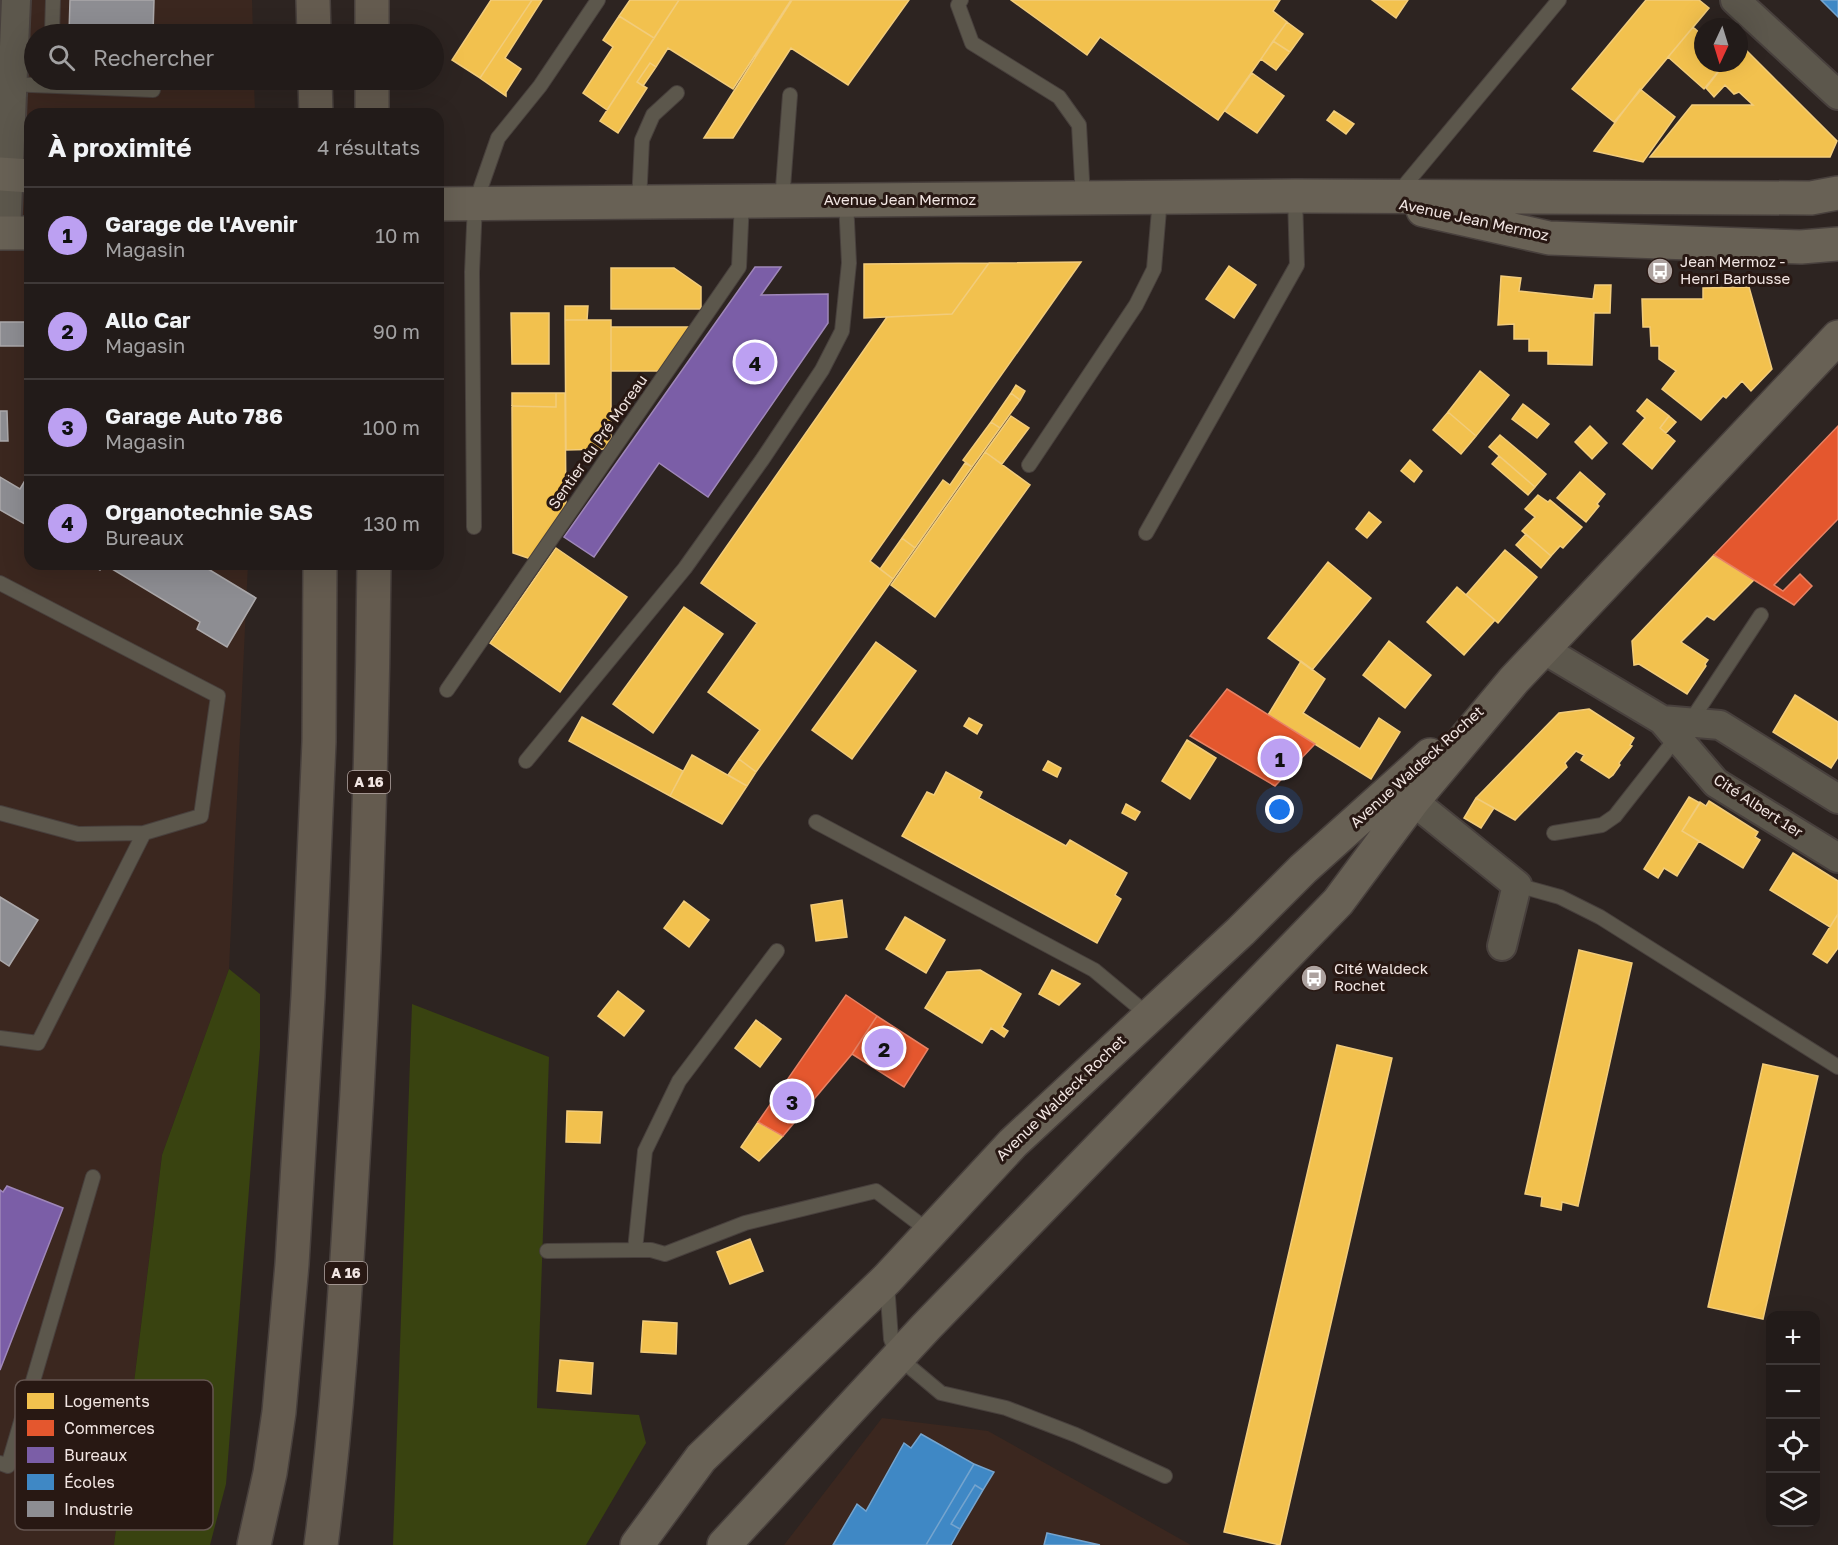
<!DOCTYPE html>
<html lang="fr">
<meta charset="utf-8">
<style>
body{margin:0;font-family:"Golos Text",sans-serif;background:#2a2422;color:#f1f3f6}
.controls{position:absolute;right:18px;bottom:18px;display:grid;overflow:hidden;border-radius:12px;box-shadow:0 6px 24px #0002}
.controls button{width:54px;height:54px;display:grid;place-items:center;padding:0;border:0;border-bottom:2px solid #3f3938;background:#221b19;color:#f1f3f6;font:30px sans-serif}
.compass{position:absolute;left:1694px;top:18px;width:54px;height:54px;border-radius:50%;background:#221b19;box-shadow:0 6px 24px #0002;rotate:184deg}
.you{position:absolute;left:1280px;top:810px;width:21px;height:21px;margin:-15px;border:4px solid #fff;border-radius:50%;background:#1a73e8;box-shadow:0 0 0 9px #1a73e833}
.badge{display:grid;place-items:center;width:39px;height:39px;border-radius:50%;background:#bca0f2;color:#111;font-size:20px;font-weight:700}
.pin{position:absolute;translate:-50% -50%;border:3px solid #fff;box-shadow:0 2px 6px #0006}
.list{margin:0;padding:0;list-style:none}
h2{display:flex;justify-content:space-between;align-items:center;height:78px;margin:0;padding:0 24px;font-size:26px}
h2 small{font-size:20px;font-weight:400;color:#a2a1a2}
.list li{display:grid;grid-template-columns:39px 1fr auto;gap:18px;align-items:center;box-sizing:border-box;height:96px;padding:0 24px;border-top:2px solid #3f3938}
.list b{display:block;font-size:22px;white-space:nowrap}
.list p{margin:0;font-size:20px;white-space:nowrap;color:#a2a1a2}
.list em{font-size:20px;font-style:normal;color:#a2a1a2}
.icon{flex:none;width:33px;height:33px;fill:none;stroke:currentColor;stroke-width:2;stroke-linecap:round;stroke-linejoin:round}
.map{position:relative;flex:none;width:1838px;height:1545px;overflow:hidden}
.search{position:absolute;background:#221b19;box-shadow:0 6px 24px #0002;left:24px;top:24px;width:420px;height:66px;display:flex;align-items:center;gap:15px;box-sizing:border-box;padding:0 21px;border-radius:33px;color:#a2a1a2;font-size:22px}
.panel{position:absolute;background:#221b19;box-shadow:0 6px 24px #0002;left:24px;top:108px;width:420px;height:462px;border-radius:18px}
.map>svg:first-child{display:block}
.built{fill:#3b271f}
.green{fill:#394310}
.homes{fill:#f2c14e;stroke:#f2cc7b;stroke-width:1.5}
.shops{fill:#e4572e;stroke:#e88264;stroke-width:1.5}
.offices{fill:#7b5ea7;stroke:#9f87b9;stroke-width:1.5}
.schools{fill:#3f88c5;stroke:#75a4ce;stroke-width:1.5}
.industry{fill:#8d8d92;stroke:#aba8aa;stroke-width:1.5}
.lines{fill:none;stroke-linecap:round;stroke-linejoin:round}
.lane-casing{stroke:#48403d;stroke-width:16}
.street-casing{stroke:#48403d;stroke-width:32}
.secondary-casing{stroke:#48403d;stroke-width:36}
.highway-casing{stroke:#48403d;stroke-width:36}
.lane{stroke:#5c574c;stroke-width:14}
.street{stroke:#5c574c;stroke-width:28}
.secondary{stroke:#686155;stroke-width:33}
.highway{stroke:#645b4f;stroke-width:33}
.labels{text-anchor:middle;stroke-width:6;stroke-linejoin:round;paint-order:stroke}
.shield{fill:#281813;stroke:#b5a8a5;stroke-width:1.5}
.shield-label{font-size:14px;font-weight:bold;fill:#f2e6e3}
.street-label{font-size:15px;fill:#f2e6e3;stroke:#281813}
.poi-label{font-size:15px;fill:#f2e6e3;stroke:#281813;text-anchor:start}
.key{fill:#281813;stroke:#655651;stroke-width:1.5}
.key-label{font-size:16px;fill:#f2e6e3}
</style>
<div class="map">
<svg width="1838" height="1545" viewBox="0 0 1838 1545">
<rect width="100%" height="100%" fill="#2d2421"/>
<path class="built" d="M0 0H252L253 34H34V80H254L255 114H30V564H248L229 969 162 1155 114 1545H0Z
M882 1418 988 1431 1191 1545H784Z"/>
<path class="green" d="M229 969 260 994V1048L226 1484 210 1545H114L162 1155Z
M412 1004 549 1057 537 1408 639 1415 646 1443 586 1545H393Z"/>
<path class="homes" d="M491 0H532L480 78 452 60Z
M532 0H542L505 58 521 69 506 92V96L480 78Z
M630 0H679L654 38 619 16Z
M679 0H791L733 89 668 48 656 67 650 63 637 82 647 88 618 133 600 121Z
M792 0H909L848 85 791 48 733 138H704Z
M1011 0H1280L1273 11 1287 22 1218 120 1100 37 1087 55Z
M1372 0H1408L1396 18Z
M1646 0H1699L1709 8 1614 122 1572 89Z
M619 16 654 38 607 110 583 93 613 47 603 40Z
M1287 22 1303 34 1290 52 1273 41Z
M1693 27 1703 36V63H1725L1704 89 1668 57Z
M1273 41 1290 52 1276 70 1261 59Z
M1740 44 1837 141 1830 157H1650L1692 105H1753L1739 92 1734 94 1725 85 1714 97 1706 88 1725 63H1739Z
M650 63 656 67 643 86 637 82Z
M1252 73 1284 96 1257 133 1225 111Z
M1640 89 1675 117 1643 162 1594 151Z
M1334 111 1354 124 1346 134 1327 120Z
M1081 262 870 561 893 579 756 772 739 759 760 730 708 692 757 623 701 583 887 317 952 314 989 263Z
M989 263 952 314 864 318V264Z
M1229 266 1256 285 1234 318 1206 299Z
M611 268H674L701 287V309H611Z
M1501 276 1521 278 1519 291 1593 299 1595 285H1611L1610 313H1594L1592 365 1548 364V351H1529V339H1514V324L1498 325Z
M1749 287 1772 369 1751 391 1742 381 1726 398 1723 396 1701 420 1662 389 1676 371 1659 359V346H1651L1650 327H1643L1642 299H1703V288Z
M565 306H588L587 320H565Z
M511 313H549V364H512Z
M565 320H611V442L607 449 566 450Z
M611 327H692L661 371H611Z
M1480 371 1509 395 1476 436 1448 412Z
M1016 385 1025 391 1020 400 1011 393Z
M512 393H556V407L512 406Z
M556 393H565L566 507 531 559 513 553 512 406 556 407Z
M1011 393 1020 400 1000 428 991 422Z
M1647 399 1669 416 1660 428 1675 441 1652 469 1623 444 1645 418 1637 411Z
M1523 404 1549 424 1537 438 1512 419Z
M1448 412 1476 436 1461 454 1433 430Z
M1011 416 1029 428 1002 464 985 452Z
M1669 416 1676 422 1666 433 1660 428Z
M991 422 1000 428 972 467 963 460Z
M1590 426 1607 443 1592 459 1575 442Z
M1500 435 1546 474 1535 487 1489 447Z
M985 452 1030 485 935 617 891 585Z
M1499 456 1535 487 1528 495 1492 464Z
M1410 460 1422 471 1414 482 1401 471Z
M965 463 972 467 915 548 902 538 943 480 950 485Z
M1580 472 1605 494 1597 504 1599 506 1586 522 1557 498Z
M1538 495 1548 502 1550 500 1582 527 1563 548 1560 546 1551 556 1522 531 1535 517 1525 509Z
M1369 512 1381 522 1367 538 1356 529Z
M1526 534 1551 556 1541 568 1516 545Z
M902 538 915 548 893 579 880 569Z
M556 548 627 597 560 692 490 643Z
M1505 550 1537 577 1498 623 1466 595Z
M1714 555 1754 580 1714 620 1707 616 1681 642 1708 660 1705 664 1706 666 1687 694 1639 664 1634 665 1632 641Z
M1328 562 1371 598 1312 670 1268 638Z
M1457 587 1495 620 1464 655 1427 622Z
M684 607 723 634 653 733 613 704Z
M1389 641 1431 675 1405 708 1363 675Z
M876 642 916 671 852 759 812 730Z
M1301 661 1325 679 1303 713 1360 749 1379 718 1400 732 1371 779 1268 715Z
M1795 695 1838 722V757L1831 768 1773 732Z
M1589 709 1634 738 1630 745 1632 746 1619 763 1620 765 1613 775 1609 778 1581 760 1584 755 1576 751 1565 763 1567 767 1515 820 1476 798 1559 713Z
M582 717 683 771 670 796 569 741Z
M969 718 982 725 977 734 964 726Z
M1187 740 1216 758 1190 799 1162 781Z
M692 755 747 786 722 824 670 796Z
M739 759 756 772 747 786 728 775Z
M1048 761 1061 768 1057 777 1043 770Z
M946 772 982 792 979 798 1066 846 1070 840 1127 873 1115 895 1121 899 1097 943 902 836 927 792 934 795Z
M1689 797 1700 803 1682 831 1699 841 1677 876 1664 868 1658 878 1644 869Z
M1476 798 1494 808 1481 828 1464 818Z
M1709 801 1758 832 1755 837 1760 840 1743 868 1682 831 1700 802 1706 806Z
M1126 804 1140 812 1135 820 1122 813Z
M1793 853 1838 881V914L1830 927 1770 890Z
M842 900 847 937 816 941 811 905Z
M684 901 709 920 689 947 664 928Z
M1838 914V948L1827 963 1813 954Z
M905 917 945 940 926 973 886 949Z
M1579 950 1632 963 1578 1206 1562 1202 1561 1210 1541 1206 1542 1197 1525 1194Z
M980 970 1021 994 1002 1027 1008 1031 1004 1037 991 1028 982 1043 925 1008 947 972Z
M1052 970 1080 984 1059 1005 1039 994Z
M618 991 644 1011 624 1036 598 1016Z
M756 1020 781 1039 760 1067 735 1048Z
M1337 1045 1392 1058 1280 1545 1224 1532Z
M1763 1064 1818 1076 1763 1319 1708 1307Z
M567 1111 602 1112 600 1143 566 1142Z
M758 1122 783 1136 759 1161 741 1147Z
M750 1239 763 1271 730 1284 717 1252Z
M643 1321 677 1323 676 1354 641 1352Z
M560 1360 593 1363 591 1394 557 1391Z"/>
<path class="shops" d="M1838 426V519L1774 585 1783 591 1800 574 1812 586 1794 605 1714 555Z
M1227 689 1315 744 1275 786 1190 736Z
M846 995 877 1016 852 1054 783 1136 758 1122Z
M877 1016 928 1049 904 1087 852 1054Z"/>
<path class="offices" d="M755 267H781L761 295 828 294V323L708 497 659 463 594 557 564 537Z
M7 1186 63 1208 0 1370V1190L3 1192Z"/>
<path class="schools" d="M1821 0H1838V17Z
M921 1434 974 1464 926 1545H833L857 1504 866 1511 904 1443 911 1448Z
M974 1464 994 1472 983 1490 975 1485 951 1524 960 1529 951 1545H926Z
M975 1485 983 1490 960 1529 951 1524Z
M1047 1533 1100 1545H1044Z"/>
<path class="industry" d="M70 0H154L153 34H69Z
M0 322H30V346H0Z
M0 411H7L8 441H0Z
M30 472V527L0 510V477L20 489Z
M89 564H200L256 598 227 647 197 629 200 622 104 564 100 570Z
M0 897 38 920 9 966 0 960Z"/>
<g class="lines">
<g class="lane-casing">
<path id="lane" d="M961 0 958 5 972 43 1059 97 1079 125 1083 198
M52 34 53 0
M8 84 153 90
M1399 192 1559 0
M782 201 790 95
M639 202 642 140 653 115 677 93
M1029 465 1136 305 1154 269 1160 198
M474 527 472 272 475 204 498 138 540 86 598 0
M1146 533 1297 265 1295 196
M0 583 218 696 201 816 144 833 78 834 0 813
M447 690 739 267 742 201
M1690 722 1761 615
M526 761 685 568 762 460 822 370 842 331 849 263 846 201
M816 822 1094 970 1148 1015
M1554 833 1602 825 1615 816 1677 737
M1517 885 1560 897 1600 917 1838 1067
M777 951 679 1081 645 1151 635 1250H651L665 1254 745 1223 876 1191 930 1232
M0 1038 38 1043 144 833
M547 1251 635 1250
M887 1284 891 1339 898 1357 941 1393 1006 1408 1076 1435 1165 1476
M0 1463 8 1466 93 1177"/>
</g>
<g class="street-casing">
<path id="street" d="M1735 0 1838 95
M6 234 16 0
M1543 649 1662 720 1716 783 1838 858
M1662 720 1720 725 1838 799
M1413 801 1517 885 1502 946"/>
</g>
<g class="secondary-casing">
<path id="secondary" d="M0 174 30 176
M438 204 1295 196 1811 198 1838 193
M1423 210 1549 238 1801 247 1838 244
M0 233H30
M637 1545 701 1458 887 1279 1013 1143 1241 931 1303 869 1430 755
M724 1545 926 1327 1338 902 1413 801 1514 680 1838 337"/>
</g>
<g class="highway-casing">
<path id="highway" d="M313 0 314 34
M372 0V34
M315 80 316 114
M372 80V114
M254 1545 270 1473 279 1412 292 1264 308 996 319 742 320 564
M321 1545C337 1422 345 1299 352 1176 365 972 372 768 374 564"/>
</g>
<use href="#lane" class="lane"/>
<use href="#street" class="street"/>
<use href="#secondary" class="secondary"/>
<use href="#highway" class="highway"/>
</g>
<defs>
<g id="bus-disc" transform="scale(1.35)"><circle r="9.5" fill="#ada29f" stroke="#281813"/><path d="M-5-6H5V4H4V6H2V4H-2V6H-4V4H-5ZM-3.5-4V0h7V-4ZM-3.5 1.2v1.5H-2V1.2ZM2 1.2v1.5H3.5V1.2Z" fill="#fff"/></g>
</defs>
<g fill-rule="evenodd">
<use href="#bus-disc" x="1660" y="271"/>
<use href="#bus-disc" x="1314" y="978"/>
</g>
<g class="labels">
<g class="shield">
<rect x="348" y="771" width="42" height="22" rx="4.5"/>
<rect x="325" y="1262" width="42" height="22" rx="4.5"/>
</g>
<g class="shield-label">
<text x="369" y="787">A 16</text>
<text x="346" y="1278">A 16</text>
</g>
<g class="street-label">
<text x="900" y="205">Avenue Jean Mermoz</text>
<text transform="translate(1474 220) rotate(12)" y="5">Avenue Jean Mermoz</text>
<text transform="translate(598 442) rotate(-55)" y="5">Sentier du Pré Moreau</text>
<text transform="translate(1417 767) rotate(-42)" y="5">Avenue Waldeck Rochet</text>
<text transform="translate(1758 806) rotate(33)" y="5">Cité Albert 1er</text>
<text transform="translate(1061 1098) rotate(-44)" y="5">Avenue Waldeck Rochet</text>
</g>
<g class="poi-label">
<text x="1680" y="267">Jean Mermoz -<tspan x="1680" dy="17">Henri Barbusse</tspan></text>
<text x="1334" y="974">Cité Waldeck<tspan x="1334" dy="17">Rochet</tspan></text>
</g>
</g>
<rect x="15" y="1380" width="198" height="150" rx="9" class="key"/>
<rect x="27" y="1393" width="27" height="16" fill="#f2c14e"/>
<rect x="27" y="1420" width="27" height="16" fill="#e4572e"/>
<rect x="27" y="1447" width="27" height="16" fill="#7b5ea7"/>
<rect x="27" y="1474" width="27" height="16" fill="#3f88c5"/>
<rect x="27" y="1501" width="27" height="16" fill="#8d8d92"/>
<g class="key-label">
<text x="64" y="1407">Logements</text>
<text x="64" y="1434">Commerces</text>
<text x="64" y="1461">Bureaux</text>
<text x="64" y="1488">Écoles</text>
<text x="64" y="1515">Industrie</text>
</g>
</svg>
<div class="controls">
<button>+</button>
<button>−</button>
<button><svg class="icon" aria-label="locate" viewBox="0 0 24 24"><circle cx="12" cy="12" r="6"/><path d="M12 2v4M12 18v4M2 12h4M18 12h4"/></svg></button>
<button><svg class="icon" aria-label="layers" viewBox="0 0 24 24"><path d="M12 4l9 5-9 5-9-5zM3 14l9 5 9-5"/></svg></button>
</div>
<svg class="compass" viewBox="-18 -18 36 36"><path d="M0-13l5 13h-10z" fill="#e53935"/><path d="M0 13l5-13h-10z" fill="#a2a1a2"/></svg>
<div class="you"></div>
<div class="pin badge" style="left:1280px;top:758px">1</div>
<div class="pin badge" style="left:884px;top:1048px">2</div>
<div class="pin badge" style="left:792px;top:1101px">3</div>
<div class="pin badge" style="left:755px;top:362px">4</div>
<div class="search"><svg class="icon" aria-label="search" viewBox="0 0 24 24"><circle cx="10" cy="10" r="6"/><path d="M15 15l6 6"/></svg>Rechercher</div>
<section class="panel">
<h2>À proximité<small>4 résultats</small></h2>
<ul class="list">
<li><span class="badge">1</span><div><b>Garage de l'Avenir</b><p>Magasin</p></div><em>10 m</em></li>
<li><span class="badge">2</span><div><b>Allo Car</b><p>Magasin</p></div><em>90 m</em></li>
<li><span class="badge">3</span><div><b>Garage Auto 786</b><p>Magasin</p></div><em>100 m</em></li>
<li><span class="badge">4</span><div><b>Organotechnie SAS</b><p>Bureaux</p></div><em>130 m</em></li>
</ul>
</section>
</div>
